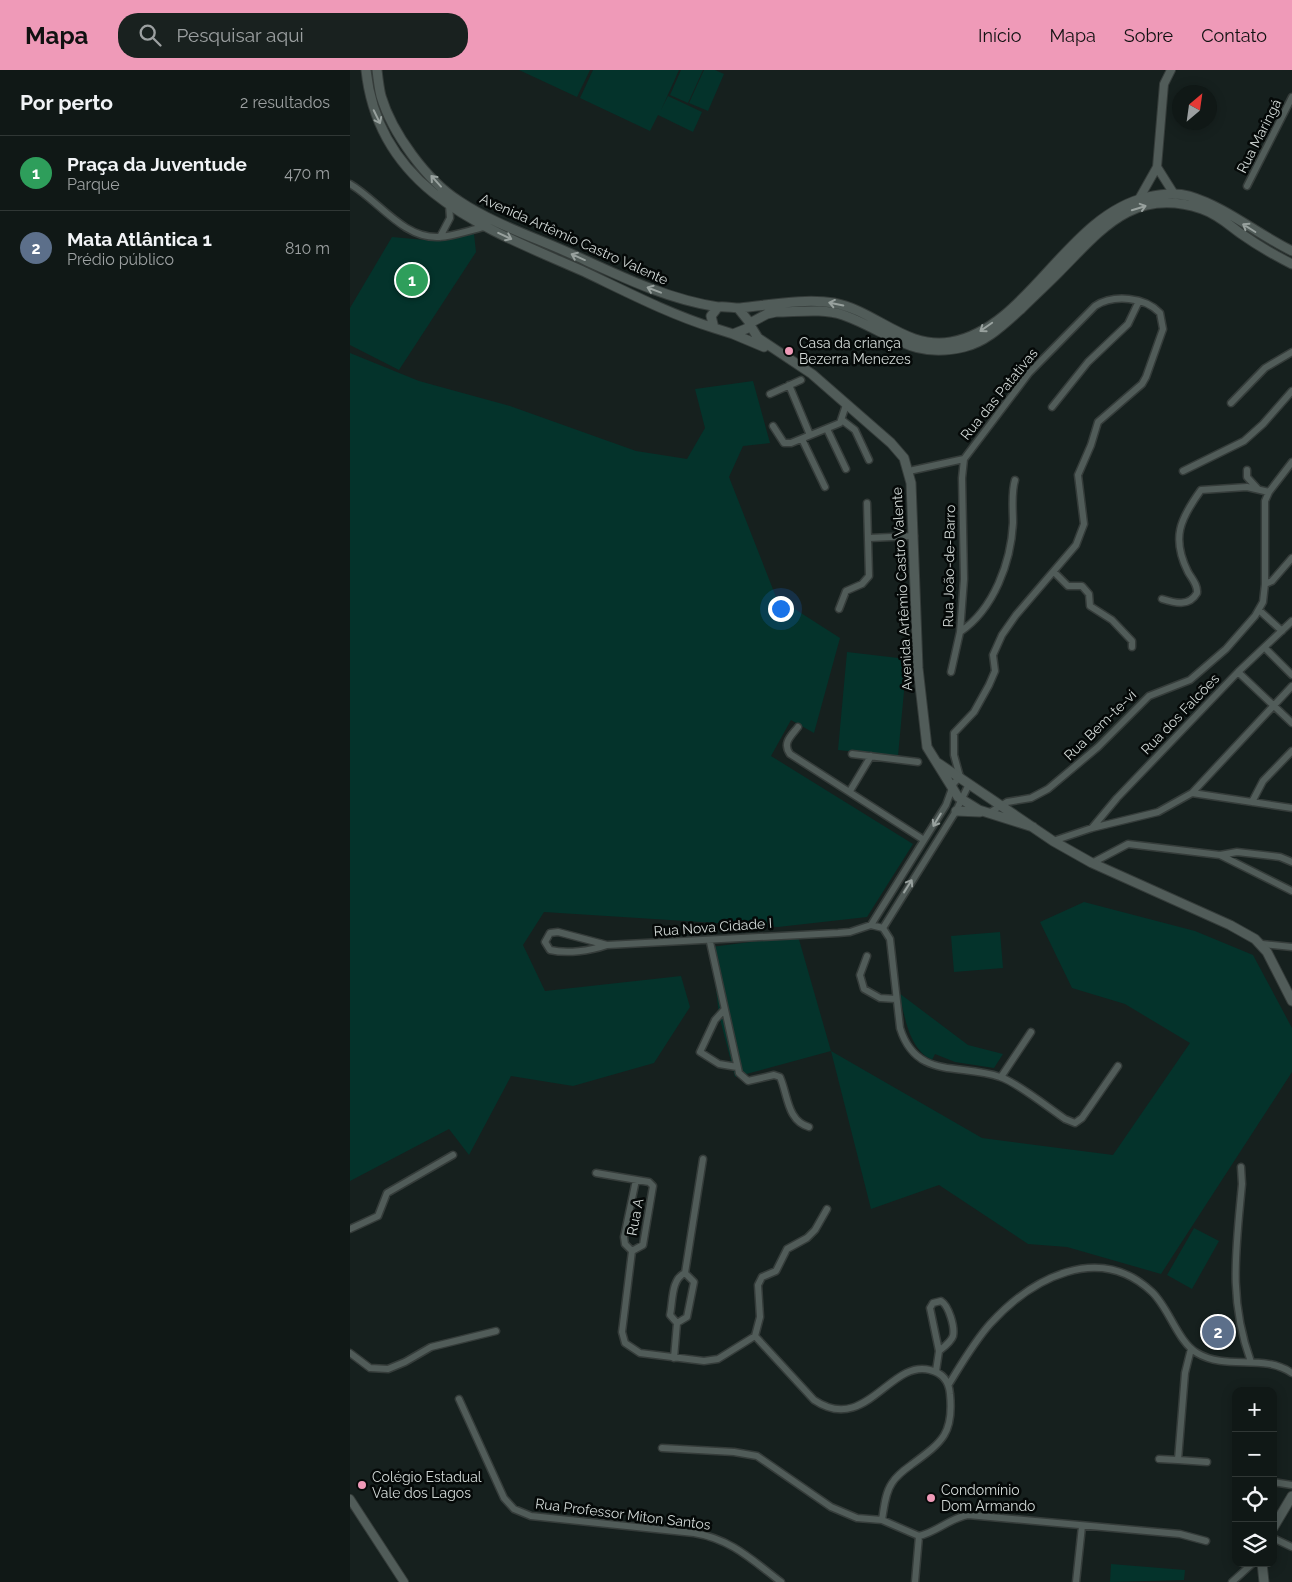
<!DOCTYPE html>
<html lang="pt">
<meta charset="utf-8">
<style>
body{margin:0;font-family:Raleway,sans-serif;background:#19211f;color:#f1f3f6}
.controls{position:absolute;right:15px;bottom:15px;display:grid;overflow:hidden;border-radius:10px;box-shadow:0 2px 12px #0003}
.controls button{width:45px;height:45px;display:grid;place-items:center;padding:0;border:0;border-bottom:1px solid #303735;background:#101816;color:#f1f3f6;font:25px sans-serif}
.compass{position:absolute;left:822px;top:15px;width:45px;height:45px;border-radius:50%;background:#101816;box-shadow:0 2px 12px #0003;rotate:29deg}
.you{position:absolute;left:430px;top:538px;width:18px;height:18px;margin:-12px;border:4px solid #fff;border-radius:50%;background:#1a73e8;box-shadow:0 0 0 8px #1a73e833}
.badge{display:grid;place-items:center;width:32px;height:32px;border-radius:50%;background:#ef9ab8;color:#fff;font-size:16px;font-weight:700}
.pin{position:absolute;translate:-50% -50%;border:2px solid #fff;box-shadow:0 1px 5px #0006}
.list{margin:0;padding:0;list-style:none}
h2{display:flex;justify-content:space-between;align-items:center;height:65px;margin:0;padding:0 20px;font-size:21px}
h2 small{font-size:16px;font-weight:400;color:#9ca0a1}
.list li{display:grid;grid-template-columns:32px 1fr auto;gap:15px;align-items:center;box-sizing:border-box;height:75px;padding:0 20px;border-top:1px solid #303735}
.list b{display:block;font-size:19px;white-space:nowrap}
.list p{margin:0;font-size:16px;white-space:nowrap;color:#9ca0a1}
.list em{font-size:16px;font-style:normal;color:#9ca0a1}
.icon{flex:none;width:28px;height:28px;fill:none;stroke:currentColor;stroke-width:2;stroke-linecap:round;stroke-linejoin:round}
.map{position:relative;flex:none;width:942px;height:1512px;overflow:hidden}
header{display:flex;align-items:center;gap:30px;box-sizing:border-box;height:70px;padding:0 25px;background:#ef9ab8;color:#111}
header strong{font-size:24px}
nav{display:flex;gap:28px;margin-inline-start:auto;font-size:18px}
.search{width:350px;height:45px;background:#19211f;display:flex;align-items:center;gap:12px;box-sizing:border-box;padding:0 18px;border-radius:20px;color:#9ca0a1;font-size:19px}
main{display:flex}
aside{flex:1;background:#101816}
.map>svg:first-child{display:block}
.green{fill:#04332b}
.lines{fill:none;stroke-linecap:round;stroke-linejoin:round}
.minor-casing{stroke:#353c3a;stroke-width:9}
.tertiary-casing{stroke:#353c3a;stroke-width:10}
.secondary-casing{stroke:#353c3a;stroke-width:11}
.minor{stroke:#515c59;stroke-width:6}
.tertiary{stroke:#515c59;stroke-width:8}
.secondary{stroke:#515c59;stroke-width:9}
.oneway{stroke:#98a19e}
.poi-dot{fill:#ef9ab8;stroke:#050908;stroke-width:2}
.labels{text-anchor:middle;stroke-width:5;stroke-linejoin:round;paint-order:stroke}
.street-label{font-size:14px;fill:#d2d9d7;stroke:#050908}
.poi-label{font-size:14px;fill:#d2d9d7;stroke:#050908;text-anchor:start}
</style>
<header>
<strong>Mapa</strong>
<div class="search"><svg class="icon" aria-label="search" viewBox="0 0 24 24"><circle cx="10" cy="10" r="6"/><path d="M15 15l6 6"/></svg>Pesquisar aqui</div>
<nav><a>Início</a><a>Mapa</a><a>Sobre</a><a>Contato</a></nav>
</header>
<main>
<aside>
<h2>Por perto<small>2 resultados</small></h2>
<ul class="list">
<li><span class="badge" style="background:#2e9e5b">1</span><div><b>Praça da Juventude</b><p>Parque</p></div><em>470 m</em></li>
<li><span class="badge" style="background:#5c6f8a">2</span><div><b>Mata Atlântica 1</b><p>Prédio público</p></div><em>810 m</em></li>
</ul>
</aside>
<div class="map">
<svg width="942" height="1512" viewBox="0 0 942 1512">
<rect width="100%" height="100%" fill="#16201e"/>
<path class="green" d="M169 0H240L227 27Z
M243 0H329L311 40 318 26 352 42 343 62 308 45 300 61 230 28Z
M331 0H353L338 33 320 25Z
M354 0H365L374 4 358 41 339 33Z
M124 164 126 182 49 300 0 275V238L42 167 86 171Z
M0 283 69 311 160 336 286 381 337 389 355 358 345 319 403 311 420 373 393 376 379 407 426 527 490 568 464 663 441 650 421 686 563 774 517 847 428 857 194 842 173 875 195 921 331 906 340 937 304 993 223 1016 161 1006 119 1085 99 1059 0 1111Z
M497 582 557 589 548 686 488 680Z
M734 832 845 861 903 885 942 958V1002L811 1204 717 1177 678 1174 589 1115 521 1139 481 981 385 1007 369 945 361 877 448 866 481 981 632 1068 763 1085 840 973 775 934 722 918 690 852Z
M650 862 653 898 604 902 601 866Z
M549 923 618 975 653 984 644 998 605 992 585 984 582 990C558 978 555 946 549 923Z
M844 1158 869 1171 842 1219 817 1205Z
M761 1494 835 1500 834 1510 760 1512Z"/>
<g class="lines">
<g class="minor-casing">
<path id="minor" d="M0 114C28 130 53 169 89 167 104 166 120 160 134 157
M897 116 942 27
M90 167 100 148 99 135
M439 315 460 365
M420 324 451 310
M881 333 915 298 942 282
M702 337 738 292 778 254 789 231
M492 350 505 360 519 390
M423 356 434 373H441L490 353 496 335
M477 359 496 399
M452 369 475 417
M897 400V407L908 419
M833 401 894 371 913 354 942 321
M519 468 564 466
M704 502 718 516H732L739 524 740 536 762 550 782 571V577
M915 514 922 511 942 488
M812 529C825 533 839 537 847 523 848 515 842 509 838 502 821 468 830 449 851 420L897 417 919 422
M489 539 496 521 512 514 519 506 517 433
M909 540 932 561
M610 562C644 539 661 492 663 453 663 439 661 423 665 410
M915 578 942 605
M601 602 610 562 614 509 612 408 614 389
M888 602 942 653
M448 657C441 666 432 673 440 684L574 770
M502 684 568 692
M500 721 521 686
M842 723 942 738
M902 732 913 711 942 681
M639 743 657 732 681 728 698 719 748 677 799 626 840 610 876 579 905 546 913 532 915 514V431L919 422 942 392
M742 758 767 728 888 602 942 551
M703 771 742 758 808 742 842 723 942 616
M870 785 942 821
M742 793 778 774 870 785 887 782 930 787 942 792
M521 855 596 735 604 713 610 707 604 685V663L624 642 639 615 645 601 643 585 652 565 666 545 726 475 734 454 728 405 741 375 748 352 792 314 796 307 813 259 810 243C795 227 764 224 745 236L679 303 614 389 559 401
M533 858 606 741 619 714
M360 872 389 1003 398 1011 424 1005 430 1007C438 1025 437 1051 459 1057
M912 874 942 877
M257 875 208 862 200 863 195 872 200 880C217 884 240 881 257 875L488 863 500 862 521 855 533 858 540 869 550 958C566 1010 610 993 650 1007 665 1011 700 1039 715 1049L725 1053 732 1048 768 996
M517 886 510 905 514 919 530 928 546 929
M374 940 365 950 350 982 369 994 387 997
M651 1007 681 962
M891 1097 892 1114C886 1180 878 1229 901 1292
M246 1103 299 1112 303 1116 293 1175 282 1181
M0 1159 28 1146 37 1123 103 1085
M282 1181 272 1262 275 1273 290 1283 354 1291 368 1289 405 1266 464 1330C516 1365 540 1289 580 1300 593 1303 599 1311 600 1324 604 1364 592 1372 561 1395 554 1400 547 1405 542 1413 535 1423 534 1438 532 1450
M282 1181 275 1174 274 1167 286 1110
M335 1203 353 1089
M327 1253 337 1247 344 1212 335 1203
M405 1266 410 1247 408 1215 412 1207 426 1201 437 1179 457 1168 465 1160 477 1139
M841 1279 835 1303 828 1390 857 1392
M0 1283 20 1298 38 1299 55 1292 81 1277 146 1261
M324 1288 327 1253 320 1245C323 1231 321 1209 335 1203
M586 1301 589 1281 580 1238 583 1233 591 1231C599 1236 605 1257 603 1266 601 1272 594 1277 589 1281
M599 1314C612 1293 624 1272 640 1254 682 1208 749 1172 802 1222 819 1238 828 1272 847 1283 877 1301 913 1283 942 1303
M109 1329 154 1428 164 1439 181 1446 344 1463C381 1469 402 1490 431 1512
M312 1378 384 1382 407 1386 481 1437 507 1448 532 1450 569 1466C587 1462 600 1448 618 1445L830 1464 856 1471
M809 1389 828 1390
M923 1412 942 1415
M923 1468 942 1477
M565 1512 569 1466
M726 1512 732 1456
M882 1512 903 1493"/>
</g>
<g class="tertiary-casing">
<path id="tertiary" d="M807 97 824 124
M789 129 807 97 814 14 821 0
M0 1429 54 1512"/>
</g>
<g class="secondary-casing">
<path id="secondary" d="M16 0C29 123 138 159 235 202 277 222 319 244 364 258
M27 0C28 9 29 18 31 26 42 63 77 111 109 131 145 155 187 168 226 186 272 207 317 229 368 237
M388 238 400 253 398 258 383 264 364 258 361 246 368 237C375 236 383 238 390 238 420 235 455 228 484 233 526 241 556 280 601 272 679 258 717 145 798 127 811 124 825 122 839 126 876 137 907 164 942 181
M400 253 417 244 426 242C447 242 473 238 493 245 539 261 560 290 614 277 636 272 653 255 670 240 682 228 695 216 708 203 751 160 783 116 852 139 867 144 878 154 890 163 907 175 924 185 942 194
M400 255 408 268 462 304 541 373 554 388 561 413 568 598 577 677 608 727 629 740 683 757
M383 264 414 277
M588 693 703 771 742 793 880 855 905 869 917 882 942 931
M606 741 630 742
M923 1458 942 1426
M912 1493 914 1512"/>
</g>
<use href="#minor" class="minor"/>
<use href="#tertiary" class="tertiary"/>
<use href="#secondary" class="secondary"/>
</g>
<defs><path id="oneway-shaft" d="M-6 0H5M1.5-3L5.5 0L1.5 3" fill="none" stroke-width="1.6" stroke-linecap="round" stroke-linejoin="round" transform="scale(1.25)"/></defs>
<g class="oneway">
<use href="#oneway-shaft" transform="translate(27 47) rotate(64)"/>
<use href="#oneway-shaft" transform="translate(86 111) rotate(-132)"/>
<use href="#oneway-shaft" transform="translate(789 138) rotate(-17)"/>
<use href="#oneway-shaft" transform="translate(899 158) rotate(-148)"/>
<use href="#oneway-shaft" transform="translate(155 166) rotate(25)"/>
<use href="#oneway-shaft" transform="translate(228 187) rotate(-156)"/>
<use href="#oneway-shaft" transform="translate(304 220) rotate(-159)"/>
<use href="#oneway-shaft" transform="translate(486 234) rotate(-168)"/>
<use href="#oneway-shaft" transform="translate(636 257) rotate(145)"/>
<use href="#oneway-shaft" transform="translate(587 750) rotate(121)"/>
<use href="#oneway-shaft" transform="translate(558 816) rotate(-58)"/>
</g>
<g class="poi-dot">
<circle cx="439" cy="281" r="5"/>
<circle cx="12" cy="1415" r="5"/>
<circle cx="581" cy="1428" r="5"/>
</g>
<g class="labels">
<g class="street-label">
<text transform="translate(909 66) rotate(-63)" y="5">Rua Maringá</text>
<text transform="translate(224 169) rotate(24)" y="5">Avenida Artêmio Castro Valente</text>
<text transform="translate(649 324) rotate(-51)" y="5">Rua das Patativas</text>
<text transform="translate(599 496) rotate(-89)" y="5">Rua João-de-Barro</text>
<text transform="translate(552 519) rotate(-93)" y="5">Avenida Artêmio Castro Valente</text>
<text transform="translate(830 644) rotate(-46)" y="5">Rua dos Falcões</text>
<text transform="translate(750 655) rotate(-44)" y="5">Rua Bem-te-vi</text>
<text transform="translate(363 857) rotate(-4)" y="5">Rua Nova Cidade I</text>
<text transform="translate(285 1147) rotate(-79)" y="5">Rua A</text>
<text transform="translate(273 1444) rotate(7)" y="5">Rua Professor Miton Santos</text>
</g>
<g class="poi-label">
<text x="449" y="278">Casa da criança<tspan x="449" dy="16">Bezerra Menezes</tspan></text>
<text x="22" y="1412">Colégio Estadual<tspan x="22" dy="16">Vale dos Lagos</tspan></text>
<text x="591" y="1425">Condomínio<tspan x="591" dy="16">Dom Armando</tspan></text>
</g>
</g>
</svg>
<div class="controls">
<button>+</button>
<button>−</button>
<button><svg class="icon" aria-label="locate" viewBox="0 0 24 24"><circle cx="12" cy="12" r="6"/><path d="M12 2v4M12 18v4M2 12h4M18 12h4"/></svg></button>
<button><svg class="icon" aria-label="layers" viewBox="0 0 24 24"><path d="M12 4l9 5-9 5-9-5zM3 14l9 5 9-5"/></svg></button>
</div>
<svg class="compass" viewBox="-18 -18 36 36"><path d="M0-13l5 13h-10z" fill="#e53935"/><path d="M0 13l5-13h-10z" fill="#9ca0a1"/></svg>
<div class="you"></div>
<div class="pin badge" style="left:62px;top:210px;background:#2e9e5b">1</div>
<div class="pin badge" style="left:868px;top:1262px;background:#5c6f8a">2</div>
</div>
</main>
